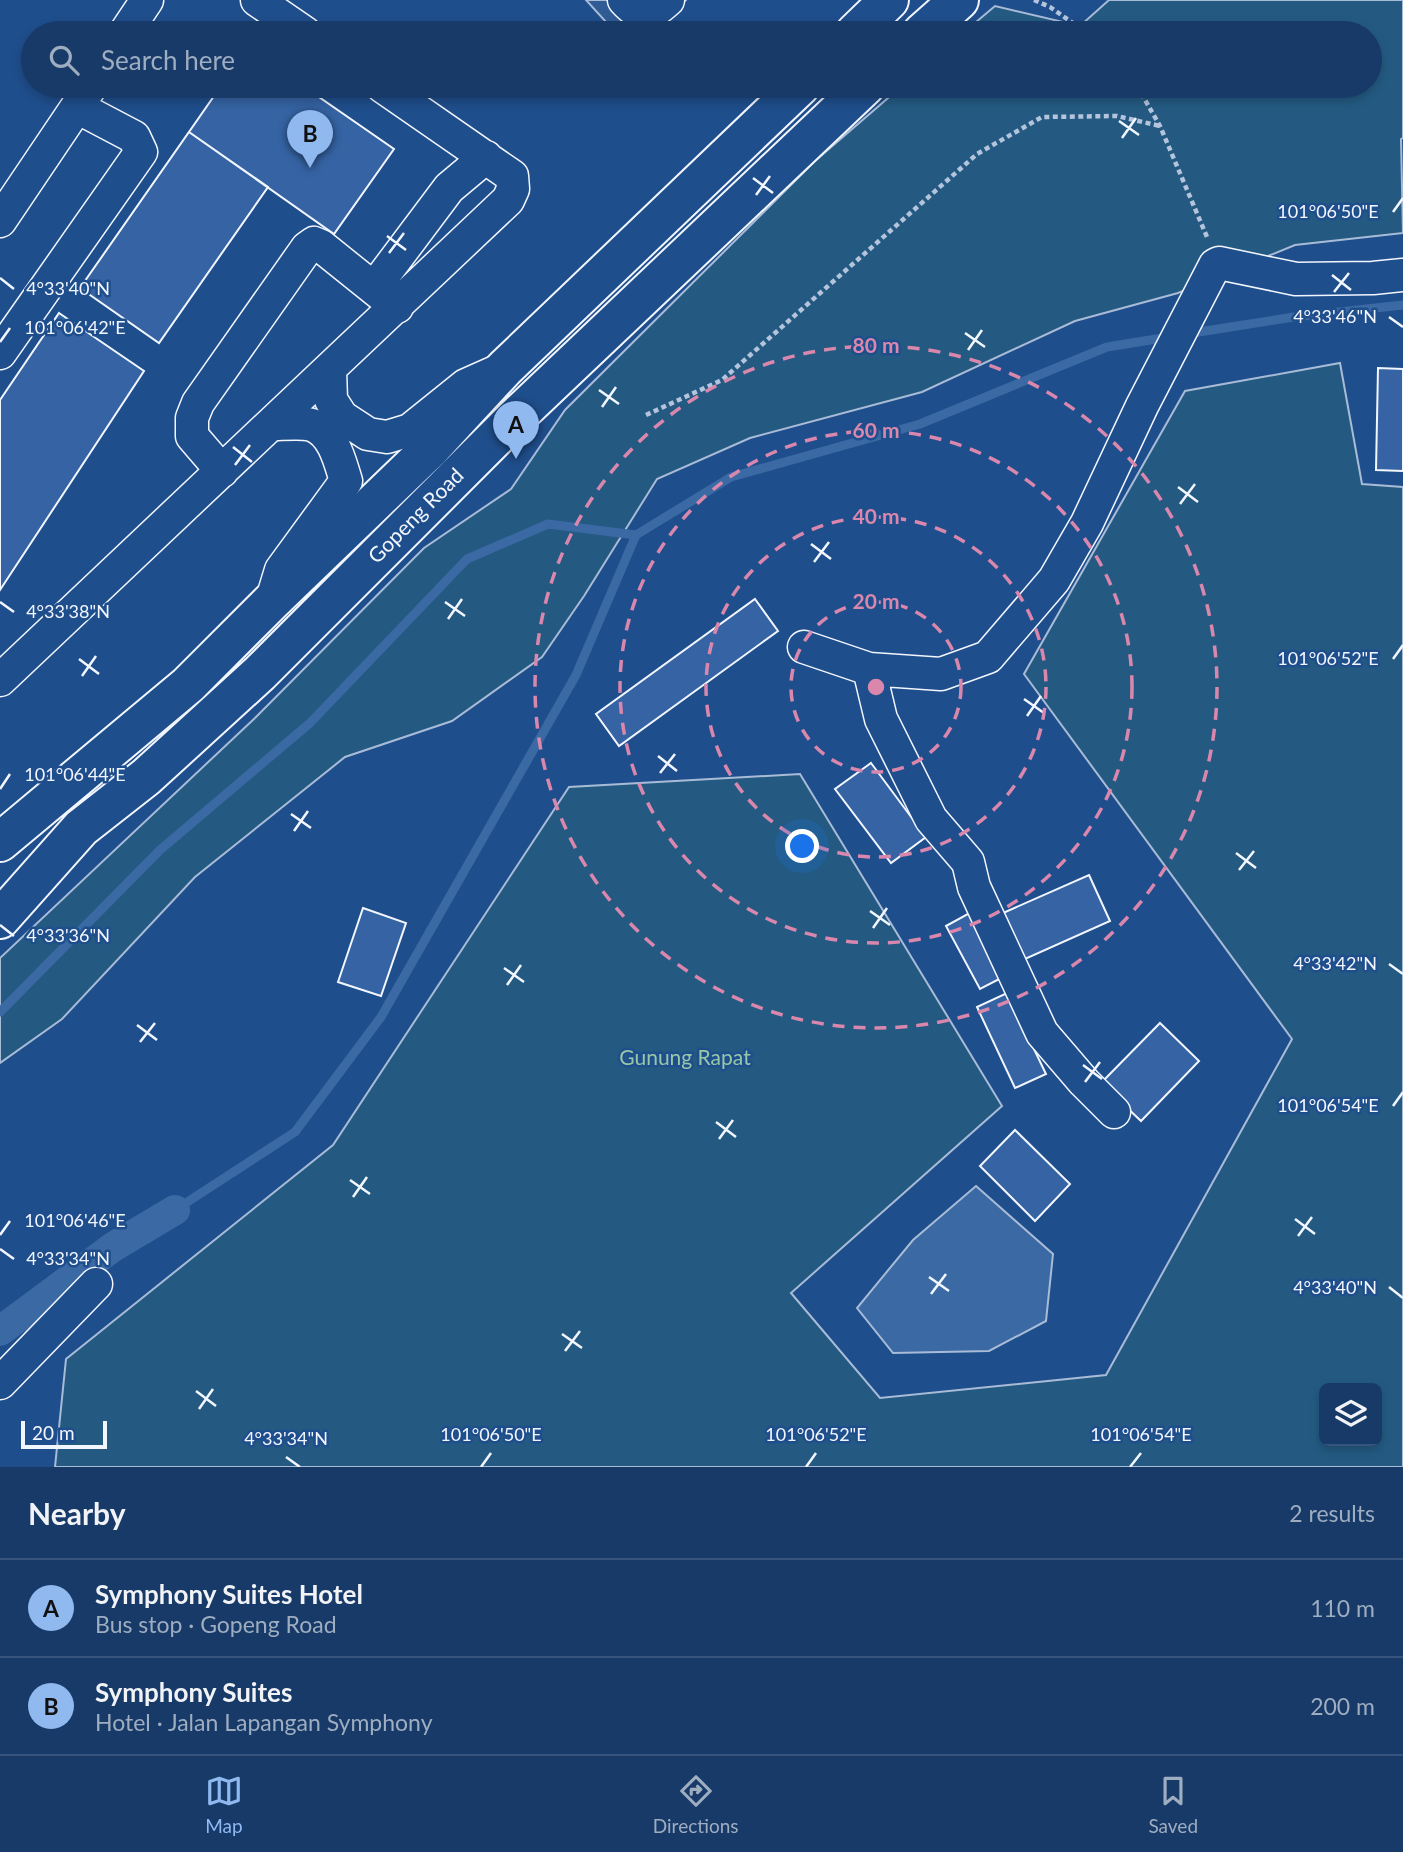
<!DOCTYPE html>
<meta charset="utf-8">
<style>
body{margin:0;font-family:Lato,sans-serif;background:#20416f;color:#f1f3f6}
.controls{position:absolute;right:21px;bottom:21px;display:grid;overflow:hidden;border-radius:10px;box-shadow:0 4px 10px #0003}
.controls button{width:63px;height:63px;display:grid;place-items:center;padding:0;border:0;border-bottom:2px solid #36547d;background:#173a69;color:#f1f3f6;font:35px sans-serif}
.scale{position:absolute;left:21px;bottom:18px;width:86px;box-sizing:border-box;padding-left:7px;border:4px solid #f2f6ff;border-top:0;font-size:19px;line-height:24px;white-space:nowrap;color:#f2f6ff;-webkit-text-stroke:5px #1f4e8c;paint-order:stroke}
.you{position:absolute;left:803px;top:847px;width:24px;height:24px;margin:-18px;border:5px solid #fff;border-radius:50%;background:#1a73e8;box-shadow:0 0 0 10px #1a73e833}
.badge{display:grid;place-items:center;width:46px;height:46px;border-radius:50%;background:#90b9f0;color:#111;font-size:23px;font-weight:700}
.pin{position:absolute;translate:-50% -58px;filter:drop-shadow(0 2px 4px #0008)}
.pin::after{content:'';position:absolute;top:37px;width:24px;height:21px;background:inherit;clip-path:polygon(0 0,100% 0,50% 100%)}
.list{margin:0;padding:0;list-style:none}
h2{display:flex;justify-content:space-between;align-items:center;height:91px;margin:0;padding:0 28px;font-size:30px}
h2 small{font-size:23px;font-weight:400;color:#9eadc0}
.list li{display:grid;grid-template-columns:46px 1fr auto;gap:21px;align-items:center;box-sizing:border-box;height:98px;padding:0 28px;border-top:2px solid #36547d}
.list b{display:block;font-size:26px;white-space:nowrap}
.list p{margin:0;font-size:23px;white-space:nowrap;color:#9eadc0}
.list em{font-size:23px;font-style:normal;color:#9eadc0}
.icon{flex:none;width:38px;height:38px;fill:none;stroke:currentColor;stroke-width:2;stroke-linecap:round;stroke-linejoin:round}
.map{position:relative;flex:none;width:1403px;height:1467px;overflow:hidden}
.search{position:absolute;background:#173a69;box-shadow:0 4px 10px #0003;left:21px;right:21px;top:21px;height:77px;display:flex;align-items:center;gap:18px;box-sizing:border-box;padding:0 24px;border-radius:38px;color:#9eadc0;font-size:26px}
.sheet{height:287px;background:#173a69}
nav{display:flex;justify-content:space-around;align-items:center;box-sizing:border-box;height:98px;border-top:2px solid #36547d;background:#173a69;font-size:19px;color:#9eadc0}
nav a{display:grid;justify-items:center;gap:4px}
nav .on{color:#90b9f0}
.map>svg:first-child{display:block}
.green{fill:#245a82;stroke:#a8bbd7;stroke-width:2;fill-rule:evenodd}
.parking{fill:#305b95;stroke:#a8bbd7;stroke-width:2}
.water{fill:#3b69a3;stroke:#a8bbd7;stroke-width:2}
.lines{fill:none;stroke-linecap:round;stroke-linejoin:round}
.stream{stroke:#3b69a3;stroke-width:9}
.canal{stroke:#3b69a3;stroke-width:30}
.building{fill:#3563a3;stroke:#f2f6ff;stroke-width:2}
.minor-casing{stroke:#f2f6ff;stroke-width:35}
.highway-casing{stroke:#f2f6ff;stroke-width:42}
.path{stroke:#b3c4dc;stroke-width:4.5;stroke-dasharray:5 3.5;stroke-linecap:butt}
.minor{stroke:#1f4e8c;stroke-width:32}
.highway{stroke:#1f4e8c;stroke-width:38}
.ticks{fill:none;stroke:#f2f6ff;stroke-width:2.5}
.ring{fill:none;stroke:#da87ad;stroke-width:3.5;stroke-dasharray:12 9}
.labels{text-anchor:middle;stroke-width:5;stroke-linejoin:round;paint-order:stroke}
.street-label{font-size:21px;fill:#f2f6ff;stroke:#1f4e8c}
.park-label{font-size:21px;fill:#97c8a6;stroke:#1f4e8c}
.ticks-label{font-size:18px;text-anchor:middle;fill:#f2f6ff;stroke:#1f4e8c;stroke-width:5;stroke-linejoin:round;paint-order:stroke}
.centre{fill:#da87ad;stroke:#1f4e8c;stroke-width:3.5}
.ring-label{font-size:21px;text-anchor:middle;font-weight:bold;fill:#da87ad;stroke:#1f4e8c;stroke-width:5;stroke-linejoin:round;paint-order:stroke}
</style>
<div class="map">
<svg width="1403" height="1467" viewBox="0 0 1403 1467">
<rect width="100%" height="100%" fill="#1f4e8c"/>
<path class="green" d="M1109 0H1403V138L1401 139 1403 233 1295 245 1178 293 1075 321 922 392 750 438 657 479 584 596 542 657 452 721 345 757 195 877 62 1019 0 1063V958L255 718 424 548 511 489 565 410 815 161 902 86H1370V33H963L995 6 1080 26Z
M1340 363 1362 484 1403 487V1467H55L66 1359 333 1145 569 787 800 774 1002 1106 791 1293 880 1398 1106 1375 1292 1039 1024 674 1185 391ZM1324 1388H1377V1441H1324Z"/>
<path class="parking" d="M586 0H686L648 33H616Z"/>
<path class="water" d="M976 1186 1053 1254 1046 1321 989 1351 893 1353 857 1308 913 1240Z"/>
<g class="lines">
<path class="stream" d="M1186 334 1294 317 1403 305
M0 1012 160 850 310 723 467 559 548 524 636 535
M175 1210 295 1132 381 1017 576 675 636 535 731 477 920 424 1107 347 1169 337"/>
<path class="canal" d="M0 1331 113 1247 175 1210"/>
</g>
<path class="building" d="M221 86H303L394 149 334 234 189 132Z
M189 132 268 187 159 343 80 288Z
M59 313 144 371 0 590V400Z
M1378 368 1403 369V471L1376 470Z
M755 599 778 631 619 746 596 714Z
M871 763 926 837 891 863 835 789Z
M1089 875 1110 921 1025 959 1003 913Z
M363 908 406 923 381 996 338 982Z
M975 910 1009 974 980 989 946 926Z
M1007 993 1046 1074 1015 1088 977 1007Z
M1160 1023 1199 1061 1141 1121 1101 1083Z
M1015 1130 1070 1184 1035 1221 980 1166Z"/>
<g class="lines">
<g class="minor-casing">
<path id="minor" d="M257 0 305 33
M624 0C642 20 650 16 668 0
M125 33 147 0
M0 221 91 86
M374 288 449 188 486 157
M0 353 141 152 134 137 77 107
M330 370 331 400 342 417 368 434 387 437 410 430 466 385 493 373
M272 424C282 424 303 422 312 425 334 433 340 462 346 481L281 570 274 593
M222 471 192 436V418L198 403 307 248 314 243 321 246 397 307
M804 647 869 669 941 674 988 657 1054 580 1087 523 1142 406 1215 265 1219 263 1296 279 1373 278 1403 275
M869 669 881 719 931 819 968 862 974 887 1042 1033 1084 1082 1114 1112
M0 680 508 200 513 189 512 176 382 86
M0 1383 96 1284"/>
</g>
<g class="highway-casing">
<path id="highway" d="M855 33 889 0
M922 33 959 0
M0 842 188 685 272 601 430 449 505 368 800 86
M0 919 81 828 146 777 260 673 515 418 865 86"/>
</g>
<path class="path" d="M1034 0 1050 7 1087 33
M1137 86 1160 126 1207 237
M646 415 722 380 977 154 1042 117 1117 116 1160 126"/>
<use href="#minor" class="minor"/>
<use href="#highway" class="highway"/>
</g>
<path class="ticks" d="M1119 121 1139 135M1122 138 1136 118M753 178 773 193M756 195 770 176M1393 212 1403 198M387 236 406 250M389 253 404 233M1332 275 1351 290M0 278 14 289M1334 292 1349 273M1389 317 1403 327M965 333 985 347M0 342 10 328M968 350 982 330M599 390 619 404M602 407 616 387M233 447 252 462M235 465 250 445M1178 487 1198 502M1180 504 1195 484M811 544 831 559M814 562 829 542M0 602 14 612M445 602 465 616M448 619 462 599M79 659 99 674M1393 659 1403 645M82 676 96 656M1024 699 1044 713M1027 716 1041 696M658 756 677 771M660 773 675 754M0 789 10 774M291 814 311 828M294 831 308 811M1236 853 1256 868M1239 870 1254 851M870 911 890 925M0 925 14 936M873 928 887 908M1389 964 1403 974M504 968 524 982M507 985 521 965M137 1025 157 1040M140 1042 155 1023M1083 1065 1102 1079M1085 1082 1100 1062M1393 1106 1403 1092M716 1122 736 1137M719 1139 733 1120M350 1180 370 1194M353 1197 367 1177M1295 1219 1315 1234M0 1235 10 1221M1298 1236 1312 1217M0 1249 14 1259M929 1277 949 1291M1389 1287 1403 1298M931 1294 946 1274M562 1334 582 1348M565 1351 580 1331M196 1391 216 1406M199 1409 213 1389M286 1457 300 1467M481 1467 491 1453M806 1467 816 1453M1130 1467 1141 1453"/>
<g class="ring">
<circle cx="876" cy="687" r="85"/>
<circle cx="876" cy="687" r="170"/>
<circle cx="876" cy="687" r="256"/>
<circle cx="876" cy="687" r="341"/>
</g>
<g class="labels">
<g class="street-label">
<text transform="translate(416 516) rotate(-45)" y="7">Gopeng Road</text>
</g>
<g class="park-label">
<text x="685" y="1065">Gunung Rapat</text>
</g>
</g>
<g class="ticks-label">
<text x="1328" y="218">101°06'50"E</text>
<text x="68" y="295">4°33'40"N</text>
<text x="1335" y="323">4°33'46"N</text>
<text x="75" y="334">101°06'42"E</text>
<text x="68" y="618">4°33'38"N</text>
<text x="1328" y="665">101°06'52"E</text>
<text x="75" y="781">101°06'44"E</text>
<text x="68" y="942">4°33'36"N</text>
<text x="1335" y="970">4°33'42"N</text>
<text x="1328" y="1112">101°06'54"E</text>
<text x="75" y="1227">101°06'46"E</text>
<text x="68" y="1265">4°33'34"N</text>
<text x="1335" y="1294">4°33'40"N</text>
<text x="491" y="1441">101°06'50"E</text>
<text x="816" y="1441">101°06'52"E</text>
<text x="1141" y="1441">101°06'54"E</text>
<text x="286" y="1445">4°33'34"N</text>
</g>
<circle cx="876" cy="687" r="10" class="centre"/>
<g class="ring-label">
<text x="876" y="353">80 m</text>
<text x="876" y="438">60 m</text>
<text x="876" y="524">40 m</text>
<text x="876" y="609">20 m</text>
</g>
</svg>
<div class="controls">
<button><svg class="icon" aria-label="layers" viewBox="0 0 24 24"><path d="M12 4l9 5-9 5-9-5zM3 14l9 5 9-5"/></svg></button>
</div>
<div class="scale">20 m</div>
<div class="you"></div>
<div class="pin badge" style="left:516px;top:459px">A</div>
<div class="pin badge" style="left:310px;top:168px">B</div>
<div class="search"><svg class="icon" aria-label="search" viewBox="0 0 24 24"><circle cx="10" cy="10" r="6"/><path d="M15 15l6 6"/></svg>Search here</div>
</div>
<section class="sheet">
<h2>Nearby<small>2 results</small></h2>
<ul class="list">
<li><span class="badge">A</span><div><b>Symphony Suites Hotel</b><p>Bus stop · Gopeng Road</p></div><em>110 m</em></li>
<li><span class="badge">B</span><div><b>Symphony Suites</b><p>Hotel · Jalan Lapangan Symphony</p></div><em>200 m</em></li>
</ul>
</section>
<nav>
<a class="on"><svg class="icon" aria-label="map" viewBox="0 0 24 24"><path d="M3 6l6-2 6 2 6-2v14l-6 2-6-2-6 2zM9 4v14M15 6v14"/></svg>Map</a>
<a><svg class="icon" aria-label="directions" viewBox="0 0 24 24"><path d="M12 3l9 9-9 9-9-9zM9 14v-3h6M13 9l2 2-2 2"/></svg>Directions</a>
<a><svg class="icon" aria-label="saved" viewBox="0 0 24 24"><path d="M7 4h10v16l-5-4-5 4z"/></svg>Saved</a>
</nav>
